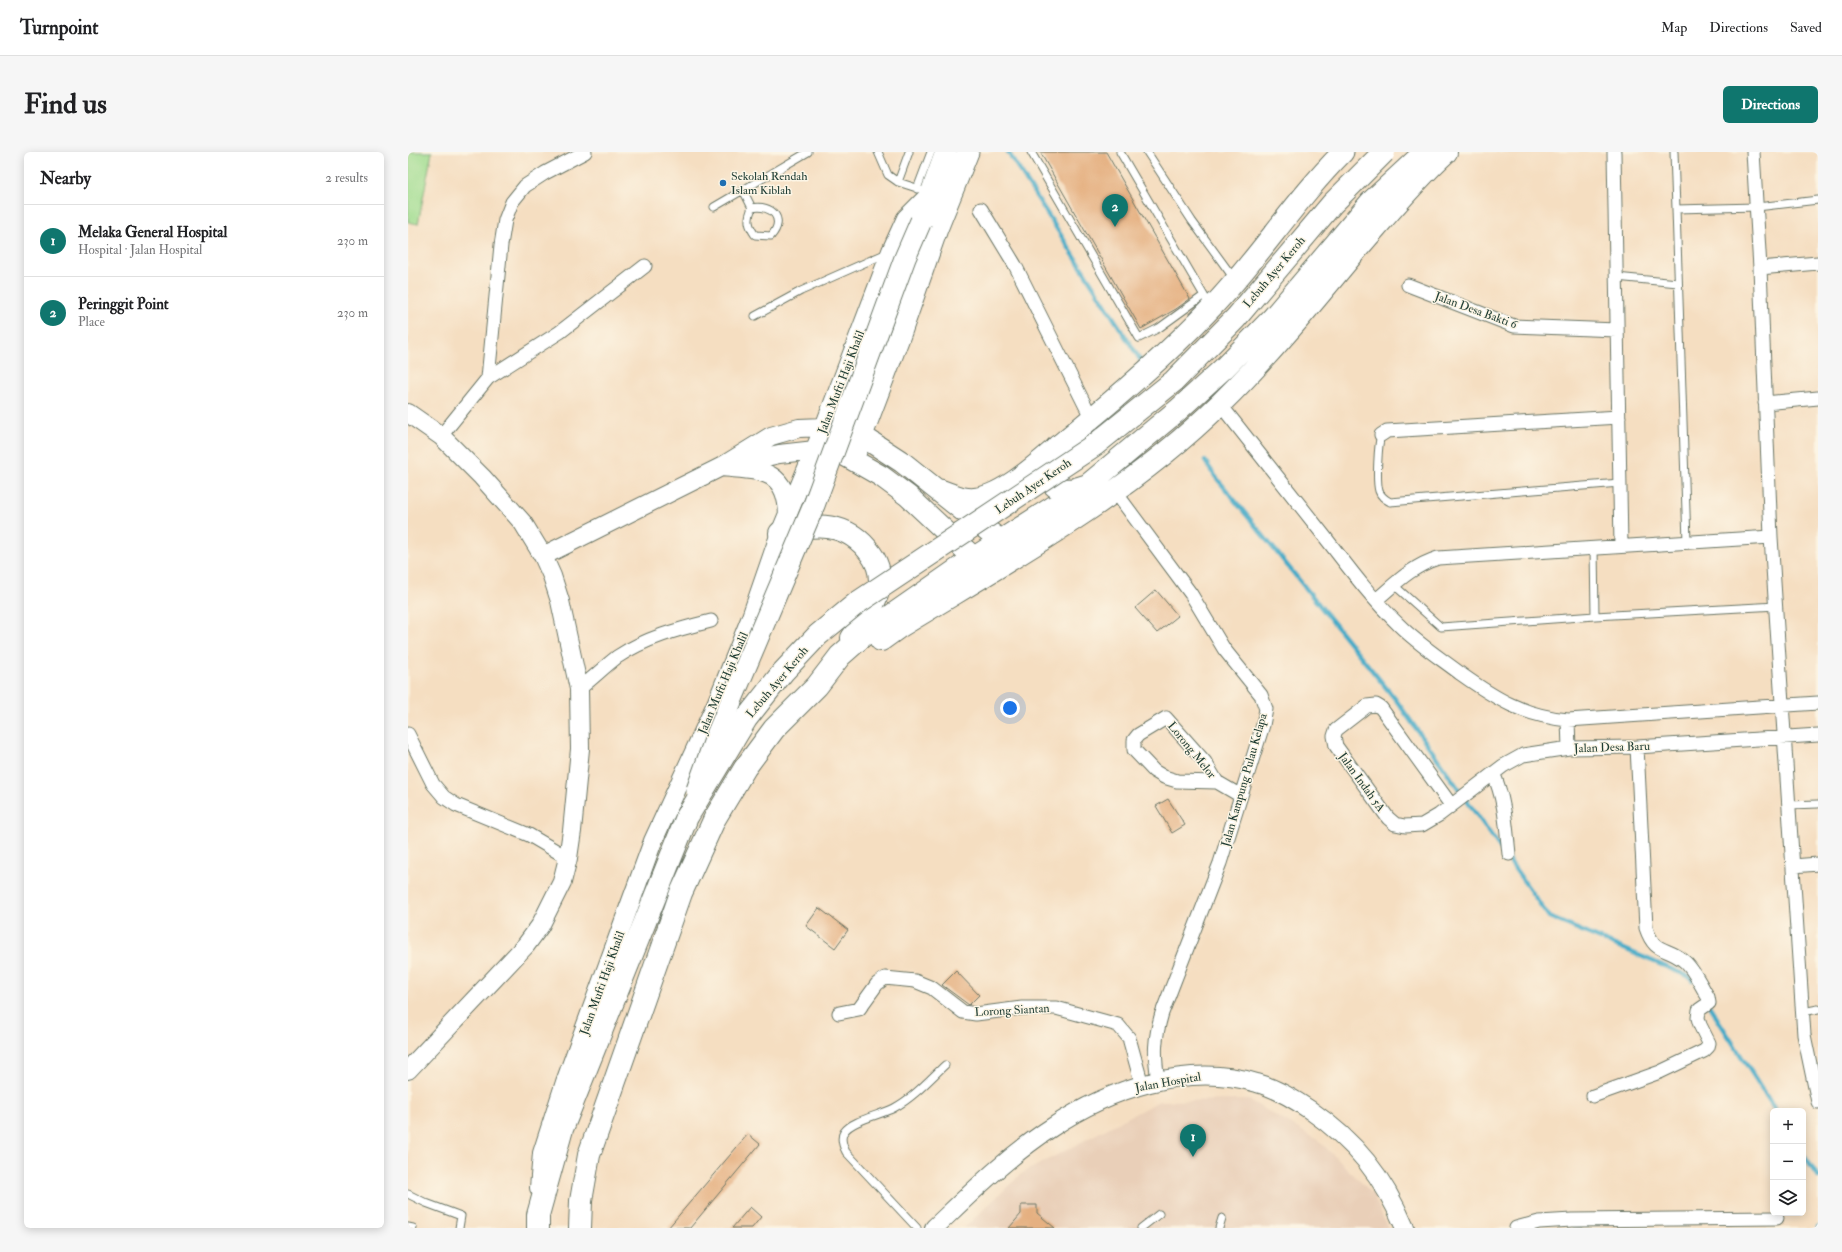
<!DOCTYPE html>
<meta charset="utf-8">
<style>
body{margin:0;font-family:"IM FELL Double Pica",serif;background:#f6f6f6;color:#202124}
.controls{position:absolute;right:12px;bottom:12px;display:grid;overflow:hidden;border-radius:6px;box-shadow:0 2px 10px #0003}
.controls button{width:36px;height:36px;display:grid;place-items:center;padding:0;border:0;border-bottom:1px solid #e0e0e0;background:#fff;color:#202124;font:20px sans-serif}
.you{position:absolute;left:602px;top:556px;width:14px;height:14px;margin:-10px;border:3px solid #fff;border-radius:50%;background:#1a73e8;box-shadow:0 0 0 6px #1a73e833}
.badge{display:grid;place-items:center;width:26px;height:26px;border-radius:50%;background:#0f766e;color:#fff;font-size:13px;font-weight:700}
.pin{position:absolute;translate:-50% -33px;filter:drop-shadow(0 1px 2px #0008)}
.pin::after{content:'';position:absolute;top:21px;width:14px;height:12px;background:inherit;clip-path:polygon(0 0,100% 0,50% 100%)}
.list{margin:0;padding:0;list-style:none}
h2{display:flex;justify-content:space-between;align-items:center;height:52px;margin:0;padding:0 16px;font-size:17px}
h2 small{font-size:13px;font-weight:400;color:#757577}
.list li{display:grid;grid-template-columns:26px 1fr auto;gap:12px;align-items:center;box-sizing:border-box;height:72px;padding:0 16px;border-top:1px solid #e0e0e0}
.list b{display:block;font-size:15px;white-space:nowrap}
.list p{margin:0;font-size:13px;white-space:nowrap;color:#757577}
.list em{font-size:13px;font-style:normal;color:#757577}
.icon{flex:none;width:22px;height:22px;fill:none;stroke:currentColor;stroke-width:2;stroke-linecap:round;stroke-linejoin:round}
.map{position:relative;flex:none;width:1410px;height:1076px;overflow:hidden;border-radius:6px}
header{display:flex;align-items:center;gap:24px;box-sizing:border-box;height:56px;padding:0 20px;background:#fff;border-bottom:1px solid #e0e0e0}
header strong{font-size:19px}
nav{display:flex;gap:22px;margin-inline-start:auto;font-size:14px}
.intro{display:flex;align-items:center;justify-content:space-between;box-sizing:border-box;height:96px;padding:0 24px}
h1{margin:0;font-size:28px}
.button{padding:10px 18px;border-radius:6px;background:#0f766e;color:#fff;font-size:14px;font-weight:700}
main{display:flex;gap:24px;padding:0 24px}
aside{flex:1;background:#fff;border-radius:6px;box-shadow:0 2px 10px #0003}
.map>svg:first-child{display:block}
.built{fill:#e9cfb8}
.green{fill:#a1dd91;stroke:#608d62}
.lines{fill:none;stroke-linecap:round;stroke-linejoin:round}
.stream{stroke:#47abc7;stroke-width:4.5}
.building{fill:#e5b081}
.lane-casing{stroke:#6a7565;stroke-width:9}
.street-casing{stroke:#6a7565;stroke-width:15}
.secondary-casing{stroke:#6a7565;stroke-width:20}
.primary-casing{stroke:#6a7565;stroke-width:23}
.highway-casing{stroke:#6a7565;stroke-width:24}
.lane{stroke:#fff;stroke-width:7}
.street{stroke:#fff;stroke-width:13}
.secondary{stroke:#fff;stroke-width:18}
.primary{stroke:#fff;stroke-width:21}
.highway{stroke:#fff;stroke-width:22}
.primary-bridge-casing{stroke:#6a7565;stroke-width:23;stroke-linecap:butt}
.highway-bridge-casing{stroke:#6a7565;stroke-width:24;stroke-linecap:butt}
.primary-bridge{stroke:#fff;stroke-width:21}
.highway-bridge{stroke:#fff;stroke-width:22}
.poi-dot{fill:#1f6fb2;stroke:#fcf5e5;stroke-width:1.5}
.labels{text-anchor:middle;stroke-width:3;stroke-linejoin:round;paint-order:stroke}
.poi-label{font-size:12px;fill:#1f3d34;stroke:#fcf5e5;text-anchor:start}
.street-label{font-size:12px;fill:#1f3d34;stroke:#fcf5e5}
</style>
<header>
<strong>Turnpoint</strong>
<nav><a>Map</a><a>Directions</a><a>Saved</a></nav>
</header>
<div class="intro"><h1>Find us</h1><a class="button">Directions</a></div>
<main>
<aside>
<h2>Nearby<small>2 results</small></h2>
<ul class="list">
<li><span class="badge">1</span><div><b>Melaka General Hospital</b><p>Hospital · Jalan Hospital</p></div><em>230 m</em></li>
<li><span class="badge">2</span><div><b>Peringgit Point</b><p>Place</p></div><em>230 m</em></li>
</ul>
</aside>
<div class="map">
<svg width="1410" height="1076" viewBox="0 0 1410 1076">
<rect width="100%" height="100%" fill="#fcf5e5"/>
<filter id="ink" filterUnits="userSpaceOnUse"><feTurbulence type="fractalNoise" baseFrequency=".025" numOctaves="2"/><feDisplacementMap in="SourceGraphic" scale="8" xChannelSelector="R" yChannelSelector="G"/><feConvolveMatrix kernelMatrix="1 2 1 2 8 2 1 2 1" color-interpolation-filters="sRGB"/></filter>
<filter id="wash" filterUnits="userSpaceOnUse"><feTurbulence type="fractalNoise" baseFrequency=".012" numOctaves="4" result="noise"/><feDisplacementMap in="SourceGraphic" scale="16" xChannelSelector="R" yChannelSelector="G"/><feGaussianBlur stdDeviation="0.9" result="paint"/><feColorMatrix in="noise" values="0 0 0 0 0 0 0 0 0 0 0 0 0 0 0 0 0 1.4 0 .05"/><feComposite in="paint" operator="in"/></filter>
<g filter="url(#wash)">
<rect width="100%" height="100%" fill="#f5dec1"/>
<path class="built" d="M841 948 911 989 965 1042 980 1076H556L613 1022 751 949Z"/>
<path class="green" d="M0 0H24L10 72 0 70Z"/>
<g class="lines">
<path class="stream" d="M600 0 733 209
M797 309 807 324 988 548 1141 765 1282 825 1284 828
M1300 852 1368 959
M1395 1002 1410 1025
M1410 1076V1075"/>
</g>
<g id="blocks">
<path class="building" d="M632 0H698L782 147 768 157 733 177Z
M748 438 770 464 749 481 727 456Z
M760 647 777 673 764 681 748 654Z
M411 756 440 778 427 796 398 774Z
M548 819 571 843 561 853 534 833Z
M340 982 352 992 282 1076H260Z
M613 1053H629V1061L647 1076H601L613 1062Z
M342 1055 353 1065 344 1076H324Z"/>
</g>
</g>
<g filter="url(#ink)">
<use href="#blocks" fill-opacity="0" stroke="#6a7565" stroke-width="1"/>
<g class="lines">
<g class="lane-casing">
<path id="lane" d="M470 0 480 23 490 30 521 40
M623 0 731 186 751 176 795 144
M712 0 798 147
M739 0 784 69 827 128
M1266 0 1268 57 1349 55 1410 48
M490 30 501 0
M509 37 523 0
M335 38 344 56C339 67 340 73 347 83L363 84C378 67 364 52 344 56
M306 55 400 0
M1268 57 1279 390
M1208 125 1270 131
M347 164 393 139 479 101
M973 283C970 292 968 329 971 339 973 345 977 347 982 350L1212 331
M1186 396 1187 464
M986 433 1033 475 1187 464 1369 454
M1381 653 1410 652
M1395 860 1410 857
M0 1042 18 1051 53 1064 51 1076
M0 1075 5 1076
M509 1076 438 1000C435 994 432 986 436 980 444 968 473 963 486 956 505 946 521 928 537 913
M733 1076 751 1062
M811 1076 814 1066"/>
</g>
<g class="street-casing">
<path id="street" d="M1206 0 1213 394
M1345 0 1352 116 1363 385 1396 883 1410 950
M573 57 607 113 684 267
M1352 116 1410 111
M1000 133 1106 174 1209 178
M80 226 93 93 97 68 104 50 117 34 137 21 177 0
M1357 251 1410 246
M812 252C847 296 882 341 917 385 940 415 964 447 991 473 1010 492 1032 506 1053 522 1088 547 1116 564 1160 568L1410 551
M973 283 979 279 1211 265
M33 284 80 226 152 180 237 114
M706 338 783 442 816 497 853 543 858 557 855 573 812 711 754 861C746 888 746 902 750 929
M968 448C987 432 1004 414 1030 406L1363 385
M171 537C184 527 196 515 209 505 237 486 271 477 303 469
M1160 568 1161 596
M0 582 25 632 36 645 48 653 121 683 160 706
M1085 621C1097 647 1098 674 1101 702
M809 630 797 610 758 566 730 583 726 588V598L746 619 756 625 769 629 809 630 833 644
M1043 653 973 556 968 553 959 554 928 578 926 584 928 594 980 666 987 672 997 674 1014 673 1031 663 1095 614 1115 603 1161 596 1229 595 1410 583
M1385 714 1410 712
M431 861 451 857 469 832 477 826 507 829 524 836 555 860 568 862 614 856H648L710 873 721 886 734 933
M1185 944 1252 920 1296 899 1300 895 1301 891 1292 873 1290 866 1291 858 1301 851 1300 845C1293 834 1286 817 1276 809 1258 794 1247 803 1238 776L1229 595
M1108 1076 1131 1070 1164 1068 1369 1066"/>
</g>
<g class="secondary-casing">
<path id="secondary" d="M0 261 33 284 74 325 115 371 135 404 144 424 152 449 171 537 172 597 164 679 160 706 154 730 132 774 118 793 0 918
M327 312 371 302 407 298
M313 315C351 319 378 315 380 362
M135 404 313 315 363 284 391 276 416 275
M131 1036 134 1001 157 930 245 689 308 552 343 465 372 381 416 275 483 99 498 66 523 41
M526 1076C563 1041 600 1004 643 976 701 937 779 910 849 931 868 936 886 947 902 958 948 990 975 1024 997 1076"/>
</g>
<g class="primary-casing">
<path id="primary" d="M513 69 538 0
M416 275 439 278 454 284 494 310 593 389
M407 298 431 300 473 324 500 344 566 406
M445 307 493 180 529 77 560 0
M532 338C544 342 557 349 570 346 596 342 630 311 650 294 704 250 757 205 804 155 851 106 887 48 935 0"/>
</g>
<g class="highway-casing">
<path id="highway" d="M650 294C646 300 641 305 639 313 638 317 639 324 642 328 650 341 664 339 677 334
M372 381C407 371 440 369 463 402 471 413 474 427 470 440 465 456 454 472 444 486
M473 488 491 475C602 407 720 343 813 251 862 203 905 150 949 97 978 64 1006 29 1038 0
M130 1076V1063L154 977 279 665
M172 1076 173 1049 181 1003 273 741 307 666 337 616 366 577 409 534 432 504 457 482 566 406 680 333 770 258 816 216 864 167 963 50 1017 0"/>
</g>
<use href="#lane" class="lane"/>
<use href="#street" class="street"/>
<use href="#secondary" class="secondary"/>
<use href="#primary" class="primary"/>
<use href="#highway" class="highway"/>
<g class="primary-bridge-casing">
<path id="primary-bridge" d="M289 638 308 585 406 353 497 106 513 69"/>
</g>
<g class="highway-bridge-casing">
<path id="highway-bridge" d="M279 665 338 567 375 520 410 483 449 451 688 292 766 229 828 166 924 52 976 0"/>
</g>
<use href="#primary-bridge" class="primary-bridge"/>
<use href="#highway-bridge" class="highway-bridge"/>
</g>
</g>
<circle class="poi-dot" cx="315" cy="31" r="4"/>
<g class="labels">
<g class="poi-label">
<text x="323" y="28">Sekolah Rendah<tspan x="323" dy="14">Islam Kiblah</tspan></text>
</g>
<g class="street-label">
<text transform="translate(866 120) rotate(-50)" y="4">Lebuh Ayer Keroh</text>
<text transform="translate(1068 158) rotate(20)" y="4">Jalan Desa Bakti 6</text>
<text transform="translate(433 230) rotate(-69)" y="4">Jalan Mufti Haji Khalil</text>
<text transform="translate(625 334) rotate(-34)" y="4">Lebuh Ayer Keroh</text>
<text transform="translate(369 530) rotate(-50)" y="4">Lebuh Ayer Keroh</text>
<text transform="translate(315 531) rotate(-67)" y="4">Jalan Mufti Haji Khalil</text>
<text transform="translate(1204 595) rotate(-2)" y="4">Jalan Desa Baru</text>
<text transform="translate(784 598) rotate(51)" y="4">Lorong Melor</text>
<text transform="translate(836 628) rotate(-74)" y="4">Jalan Kampung Pulau Kelapa</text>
<text transform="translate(954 630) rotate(54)" y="4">Jalan Indah 5A</text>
<text transform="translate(194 831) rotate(-70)" y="4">Jalan Mufti Haji Khalil</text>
<text transform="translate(604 858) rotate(-3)" y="4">Lorong Siantan</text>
<text transform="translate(760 930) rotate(-10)" y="4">Jalan Hospital</text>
</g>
</g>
</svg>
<div class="controls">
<button>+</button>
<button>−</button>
<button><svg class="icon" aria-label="layers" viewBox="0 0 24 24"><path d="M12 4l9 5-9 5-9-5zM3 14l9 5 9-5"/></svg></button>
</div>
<div class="you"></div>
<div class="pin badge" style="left:785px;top:1005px">1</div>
<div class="pin badge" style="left:707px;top:75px">2</div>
</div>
</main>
